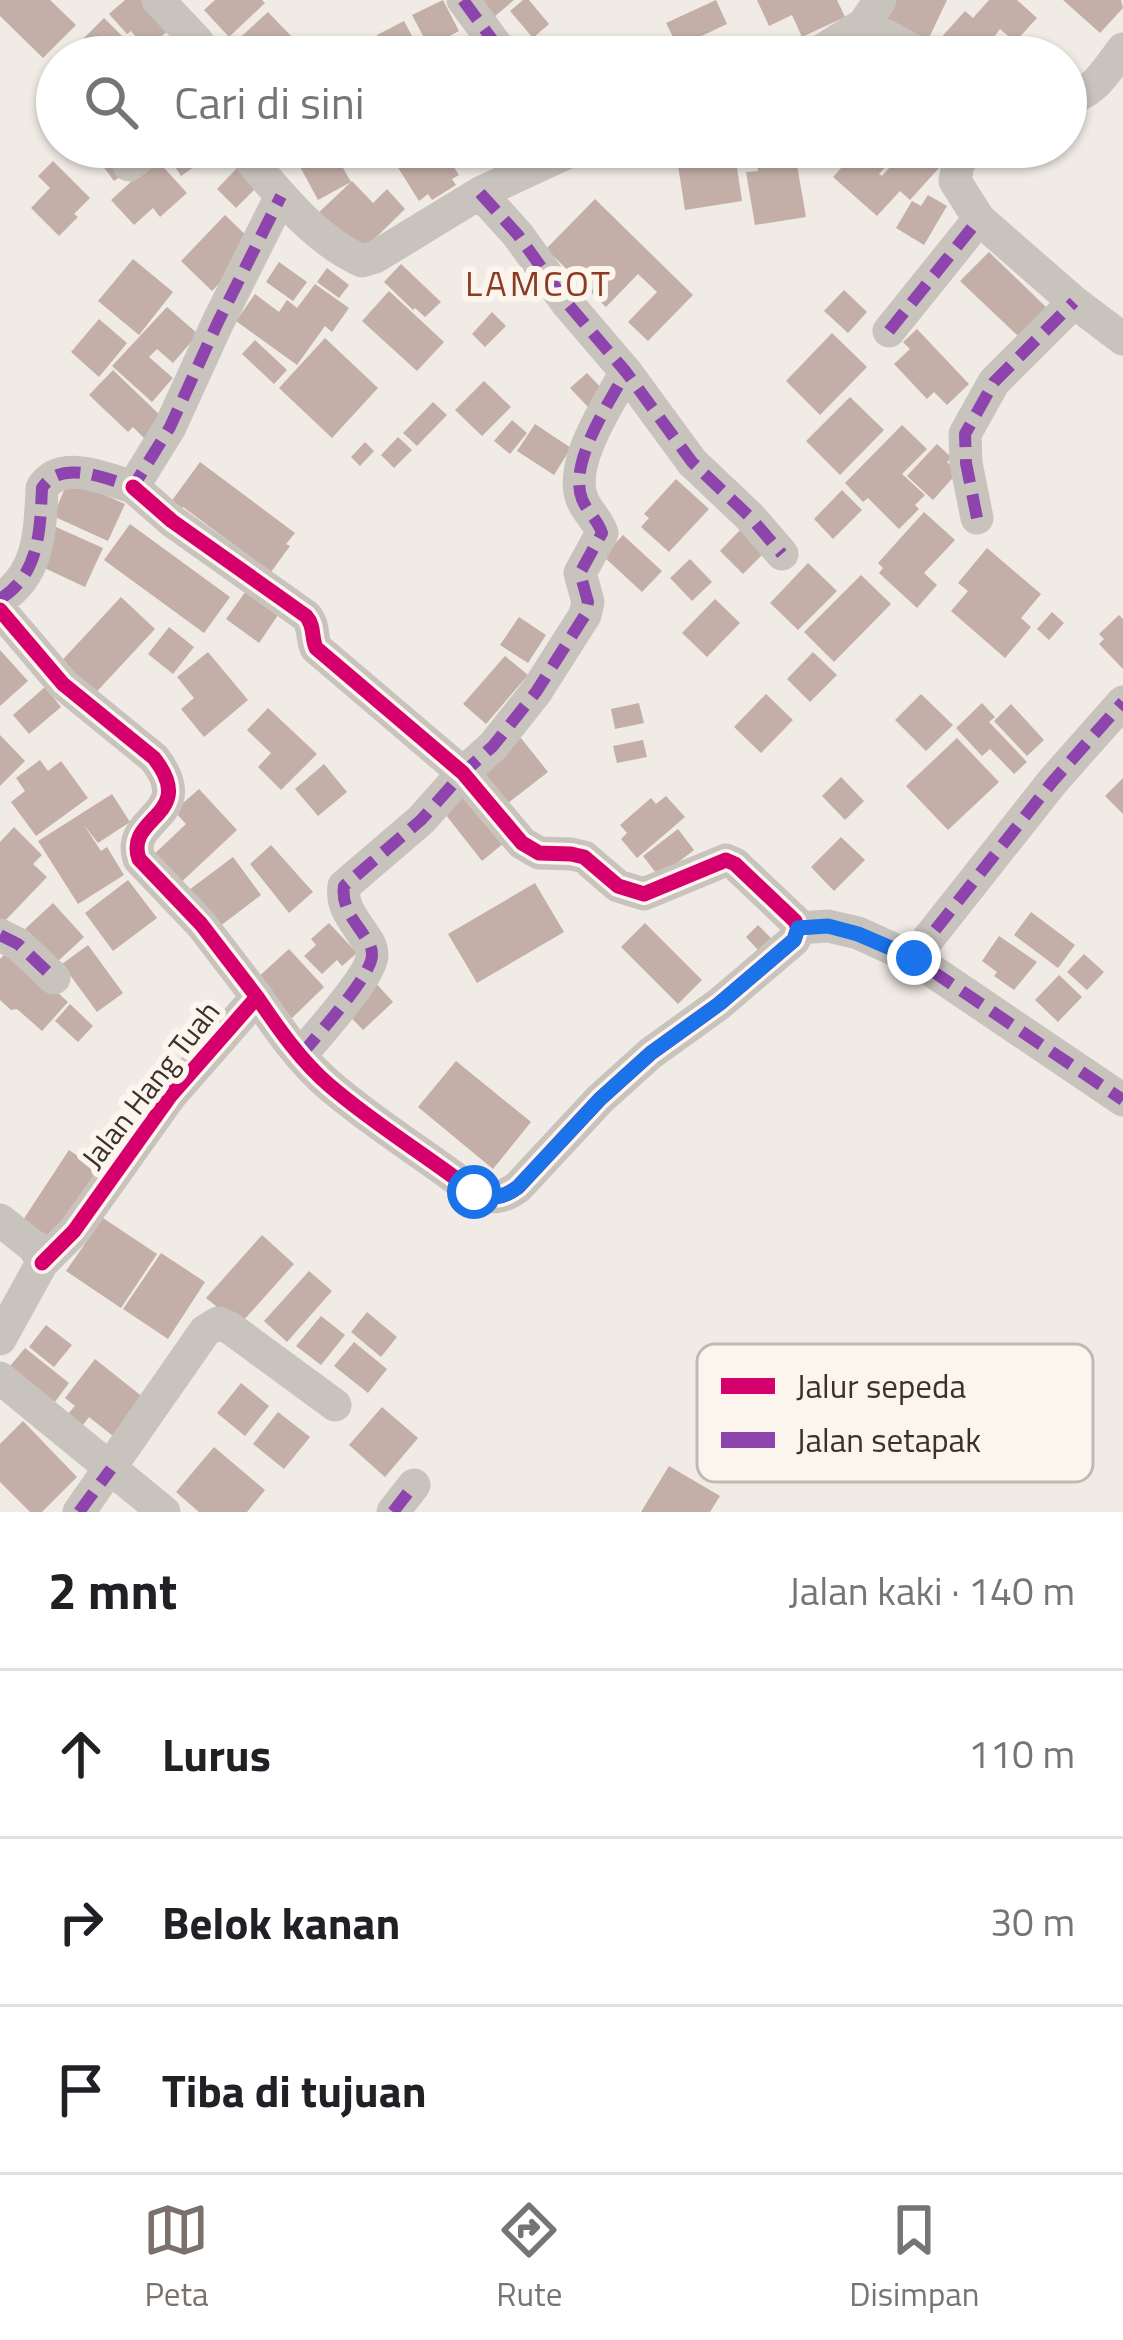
<!DOCTYPE html>
<html lang="id">
<meta charset="utf-8">
<style>
body{margin:0;font-family:"Titillium Web",sans-serif;background:#f6f6f6;color:#202124}
.stop{position:absolute;width:36px;height:36px;margin:-27px;border:9px solid #1a73e8;border-radius:50%;background:#fff}
.stop.end{background:#1a73e8;border-color:#fff;box-shadow:0 3px 12px #0008}
.list{margin:0;padding:0;list-style:none}
h2{display:flex;justify-content:space-between;align-items:center;height:156px;margin:0;padding:0 48px;font-size:51px}
h2 small{font-size:39px;font-weight:400;color:#757577}
.list li{display:grid;grid-template-columns:78px 1fr auto;gap:36px;align-items:center;box-sizing:border-box;height:168px;padding:0 48px;border-top:3px solid #e0e0e0}
.list b{display:block;font-size:45px;white-space:nowrap}
.list em{font-size:39px;font-style:normal;color:#757577}
.icon{flex:none;width:66px;height:66px;fill:none;stroke:currentColor;stroke-width:2;stroke-linecap:round;stroke-linejoin:round}
.map{position:relative;flex:none;width:1123px;height:1512px;overflow:hidden}
.search{position:absolute;background:#fff;box-shadow:0 3px 9px #0004;left:36px;right:36px;top:36px;height:132px;display:flex;align-items:center;gap:30px;box-sizing:border-box;padding:0 42px;border-radius:66px;color:#757577;font-size:45px}
.sheet{height:660px;background:#fff}
nav{display:flex;justify-content:space-around;align-items:center;box-sizing:border-box;height:168px;border-top:3px solid #e0e0e0;background:#fff;font-size:33px;color:#757577}
nav a{display:grid;justify-items:center;gap:6px}
nav .on{color:#7a716c}
.map>svg:first-child{display:block}
.building{fill:#c3afa7}
.lines{fill:none;stroke-linecap:round;stroke-linejoin:round}
.minor{stroke:#c9c3be;stroke-width:33}
.quiet{stroke:#8e44ad;stroke-width:12;stroke-dasharray:24 12;stroke-linecap:butt}
.cycleway-casing{stroke:#fbf5ee;stroke-width:22}
.cycleway{stroke:#d6006c;stroke-width:15}
.route{stroke:#1a73e8;stroke-width:15}
.labels{text-anchor:middle;stroke-width:12;stroke-linejoin:round;paint-order:stroke}
.street-label{font-size:30px;fill:#3b302b;stroke:#fbf5ee}
.quarter-label{font-size:36px;letter-spacing:3px;fill:#8c3b22;stroke:#fbf5ee}
.key{fill:#fbf5ee;stroke:#c1bab4;stroke-width:3}
.key-label{font-size:33px;fill:#3b302b}
</style>
<div class="map">
<svg width="1123" height="1512" viewBox="0 0 1123 1512">
<rect width="100%" height="100%" fill="#f0ebe5"/>
<path class="building" d="M0 0H50L76 25 43 58 0 16Z
M125 0H141L168 31 146 49 131 31 127 34 109 14Z
M215 0H262L265 3 229 37 204 10Z
M443 0 459 31 429 47 412 15Z
M477 0H514L488 22Z
M523 0H529L549 24 533 38 510 11Z
M716 0 727 24 678 47 666 23Z
M757 0H837L845 17 802 37 792 15 769 26Z
M892 0H947L927 42 882 20Z
M989 0H1017L1037 18 1015 42 1000 29 994 37 1009 50 1003 57H953L937 42 965 11 973 18Z
M1063 0H1121L1123 8 1100 33Z
M268 12 293 38 272 57H243L232 45Z
M104 18 125 39 106 57H95L80 42Z
M404 21 420 51 409 57H388L377 35Z
M176 34 195 57H149L159 49Z
M297 39 314 57H277Z
M446 45 452 57H422Z
M89 147H142L130 170 114 181Z
M171 147H204L210 156 181 176 165 151Z
M253 147H293L271 167Z
M302 147H331L351 182 318 200 298 163 308 157Z
M385 147H441L459 175 452 179 456 185 432 200 428 194 419 201Z
M478 147H507L484 159Z
M713 147H734L742 201 685 210 676 153Z
M823 147H857L842 164Z
M860 147H903L879 174 882 176 908 147H933L947 159 910 200 900 191 877 216 833 177Z
M786 153 788 166 797 165 806 217 755 225 746 172 758 171 756 157Z
M156 159 187 193 160 217 153 208 134 225 111 200Z
M53 161 90 198 74 214 78 217 59 236 31 208 50 188 38 176Z
M239 166 259 185 236 208 217 189Z
M352 181 373 203 387 189 405 209 355 258 315 216Z
M928 195 947 206 924 245 896 228 912 201 921 206Z
M595 199 693 295 648 341 628 322 657 292 638 274 606 307 546 249Z
M225 215 256 245 212 291 181 261Z
M989 252 1047 308 1019 337 960 281Z
M133 259 173 292 139 335 98 301Z
M279 262 307 282 293 301 266 282Z
M401 264 441 302 425 317 415 308 413 310 384 282Z
M327 268 349 285 339 298 317 282Z
M315 284 349 308 332 332 325 326 297 365 236 321 255 294 279 312 287 300 297 308Z
M844 290 867 312 848 333 824 311Z
M389 291 444 342 417 371 362 321Z
M167 307 198 334 173 363 157 349 149 357 173 378 152 402 112 366Z
M492 312 506 326 485 347 472 334Z
M99 319 127 343 99 377 71 352Z
M917 329 969 384 947 405 934 392 927 399 894 364 910 349 903 342Z
M832 333 867 367 820 415 786 381Z
M325 338 378 388 332 438 279 388Z
M255 340 287 370 274 384 242 354Z
M113 370 164 419 145 439 133 427 128 432 89 395Z
M587 373 607 394 590 409 570 388Z
M484 381 511 407 482 436 455 410Z
M850 397 884 430 840 475 806 441Z
M433 402 447 415 417 446 403 433Z
M512 420 527 433 510 454 494 441Z
M535 424 571 448 554 475 517 451Z
M902 425 927 449 902 474 925 495 915 505 919 509 899 529 868 498 863 502 845 483Z
M398 437 412 450 394 468 381 455Z
M365 442 374 451 360 466 351 457Z
M937 444 952 458 947 462 958 472 933 500 907 476Z
M200 462 295 533 286 544 290 546 271 572 183 507 175 517 165 510Z
M69 479 125 504 108 541 53 516Z
M676 479 709 509 669 552 641 527 649 518 644 514Z
M842 490 862 510 833 539 814 519Z
M924 512 955 540 924 573 937 585 917 608 879 573 883 568 878 563Z
M130 524 230 597 204 633 104 560Z
M56 527 103 548 85 587 38 565Z
M740 530 764 553 743 574 720 551Z
M623 535 662 571 642 592 603 556Z
M987 548 1041 594 1021 618 1031 627 1005 658 951 611 968 591 958 583Z
M690 559 712 582 692 601 670 578Z
M808 563 837 591 798 630 770 603Z
M861 575 891 604 834 662 804 632Z
M246 591 278 615 259 643 226 619Z
M121 597 155 629 88 701 54 669Z
M715 599 740 623 707 657 682 633Z
M1052 612 1064 623 1049 640 1037 629Z
M1119 615 1123 619V669L1099 644 1104 639 1099 634Z
M519 617 546 635 528 663 500 645Z
M169 627 194 647 173 674 148 654Z
M0 650 28 681 0 706Z
M208 652 248 700 204 737 181 709 194 698 177 677Z
M813 652 837 675 810 702 787 679Z
M505 656 528 675 486 724 463 704Z
M45 687 61 707 29 734 13 715Z
M766 694 793 720 761 753 734 727Z
M921 694 953 725 926 751 895 720Z
M639 703 644 723 615 729 611 709Z
M982 703 995 717 989 722 1027 762 1014 774 990 749 982 756 956 728Z
M1011 704 1044 740 1027 756 994 721Z
M268 708 317 754 281 790 258 767 271 753 247 730Z
M0 735 25 761 0 786Z
M521 738 548 772 508 803 482 770Z
M957 738 999 782 948 830 906 786Z
M643 740 647 757 617 763 613 746Z
M40 760 48 771 61 761 88 798 36 836 11 802 25 791 16 778Z
M324 764 347 792 318 816 295 789Z
M841 777 864 801 845 820 822 796Z
M1123 778V814L1105 796Z
M470 788 510 838 482 861 442 810Z
M199 789 237 830 175 888 149 859 186 824 174 811Z
M112 794 130 822 98 843 84 825 101 851 107 847 124 875 78 904 38 841Z
M666 796 685 817 637 858 621 839 627 833 620 825 651 798 656 804Z
M14 827 42 855 33 864 47 877 0 926V842Z
M678 829 694 850 659 877 643 856Z
M841 837 865 860 834 891 811 867Z
M271 845 313 892 289 913 250 864Z
M233 857 261 895 215 930 181 896Z
M128 880 157 918 113 951 85 913Z
M535 883 564 932 477 983 448 934Z
M53 903 84 937 56 963 25 929Z
M1031 912 1075 945 1058 968 1014 935Z
M329 923 357 953 342 966 337 960 322 974 304 956 316 945 311 939Z
M645 923 702 980 678 1004 621 947Z
M758 925 771 938 759 951 746 937Z
M999 936 1037 962 1014 990 994 976 997 972 982 961Z
M88 945 123 993 97 1012 62 964Z
M10 949 68 1002 42 1031 17 1009 11 1010 0 1000V959Z
M289 949 324 987 292 1018 256 979Z
M1084 954 1104 972 1087 990 1067 972Z
M1059 975 1082 997 1058 1022 1035 1000Z
M372 979 393 1002 363 1030 341 1007Z
M70 1004 93 1026 78 1042 55 1021Z
M456 1061 531 1122 493 1169 418 1107Z
M69 1150 104 1174 58 1243 23 1220Z
M103 1218 157 1254 121 1308 66 1271Z
M262 1235 294 1264 243 1321 213 1310 216 1306 206 1298Z
M161 1253 205 1282 168 1339 123 1309Z
M309 1271 332 1291 287 1342 264 1321Z
M367 1312 397 1337 381 1357 351 1332Z
M321 1316 345 1335 321 1365 296 1346Z
M46 1325 72 1345 54 1367 29 1347Z
M354 1342 387 1369 368 1393 334 1366Z
M25 1348 69 1383 51 1407 6 1371Z
M95 1359 144 1398 113 1436 89 1417 80 1429 65 1417 75 1406 65 1398Z
M241 1383 269 1406 245 1436 217 1413Z
M382 1407 418 1438 385 1477 349 1445Z
M278 1412 310 1437 284 1469 253 1444Z
M23 1421 77 1477 42 1512H30L0 1482V1444Z
M214 1447 265 1490 247 1512H199L176 1492Z
M669 1466 720 1496 710 1512H641Z"/>
<g class="lines">
<path class="minor" d="M158 0 197 41 205 57
M463 0 505 57
M864 24 926 57
M811 57 864 24 880 0
M1066 98C1093 96 1107 69 1123 49
M239 147C275 188 311 238 362 261L375 257 480 193 579 147
M967 147 958 165 955 181 979 219 1074 302 1123 339
M129 165 153 147
M480 193 518 235 567 303 626 372 692 462 751 518 782 554
M889 331 979 219
M977 518 966 463 965 434 994 382 1074 302
M0 599C40 574 40 530 42 488 61 458 106 479 133 487L170 427 218 322 281 196
M0 610 63 684 154 758C199 816 124 816 139 859L201 924 257 997
M798 928 828 926 858 933 913 958 1123 1100
M0 935 18 944 54 978
M913 958 1053 781 1123 702
M301 1055C316 1036 372 976 372 955 372 947 369 943 365 937 354 920 341 907 344 886L421 820 463 773 493 746 536 692 585 615 588 602 580 573 602 533C598 520 587 512 582 499 568 463 609 403 626 372
M0 1220 35 1248 42 1263 0 1339
M42 1263 74 1231 171 1095 257 997C278 1028 301 1061 329 1085 374 1124 426 1155 474 1192 492 1199 502 1199 518 1187L600 1099 651 1053 719 1004 794 940 798 928 795 921 735 864 726 860 644 894 618 886 584 857 571 854 539 853 522 843 463 773 316 648C311 637 315 626 306 616L172 521 133 487
M0 1378 164 1512
M79 1512 205 1331 218 1323 230 1328 335 1405
M393 1512 414 1485"/>
<path class="quiet" d="M463 0 505 57
M543 147 545 161
M480 193 518 235 567 303 626 372 692 462 751 518 782 554
M889 331 979 219
M977 518 966 463 965 434 994 382 1074 302
M0 599C40 574 40 530 42 488 61 458 106 479 133 487L170 427 218 322 281 196
M798 928 828 926 858 933 913 958 1123 1100
M0 935 18 944 54 978
M913 958 1053 781 1123 702
M301 1055C316 1036 372 976 372 955 372 947 369 943 365 937 354 920 341 907 344 886L421 820 463 773 493 746 536 692 585 615 588 602 580 573 602 533C598 520 587 512 582 499 568 463 609 403 626 372
M79 1512 111 1469
M393 1512 414 1485"/>
<g class="cycleway-casing">
<path id="cycleway" d="M0 610 63 684 154 758C199 816 124 816 139 859L201 924 257 997
M42 1263 74 1231 171 1095 257 997C278 1028 301 1061 329 1085 374 1124 426 1155 474 1192 492 1199 502 1199 518 1187L600 1099 651 1053 719 1004 794 940 798 928 795 921 735 864 726 860 644 894 618 886 584 857 571 854 539 853 522 843 463 773 316 648C311 637 315 626 306 616L172 521 133 487"/>
</g>
<use href="#cycleway" class="cycleway"/>
</g>
<g class="lines">
<path class="route" d="M474 1192C492 1199 502 1199 518 1187L600 1099 651 1053 719 1004 794 940 798 928 828 926 858 934 914 958"/>
</g>
<g class="labels">
<g class="street-label">
<text transform="translate(151 1085) rotate(-52)" y="10">Jalan Hang Tuah</text>
</g>
<g class="quarter-label">
<text x="539" y="296">LAMCOT</text>
</g>
</g>
<rect x="697" y="1344" width="396" height="138" rx="18" class="key"/>
<rect x="721" y="1378" width="54" height="16" fill="#d6006c"/>
<rect x="721" y="1432" width="54" height="16" fill="#8e44ad"/>
<g class="key-label">
<text x="796" y="1398">Jalur sepeda</text>
<text x="796" y="1452">Jalan setapak</text>
</g>
</svg>
<div class="stop" style="left:474px;top:1192px"></div>
<div class="stop end" style="left:914px;top:958px"></div>
<div class="search"><svg class="icon" aria-label="search" viewBox="0 0 24 24"><circle cx="10" cy="10" r="6"/><path d="M15 15l6 6"/></svg>Cari di sini</div>
</div>
<section class="sheet">
<h2>2 mnt<small>Jalan kaki · 140 m</small></h2>
<ul class="list">
<li><svg class="icon" aria-label="ahead" viewBox="0 0 24 24"><path d="M12 20V5M6 11l6-6 6 6"/></svg><div><b>Lurus</b></div><em>110 m</em></li>
<li><svg class="icon" aria-label="right" viewBox="0 0 24 24"><path d="M7 20v-9h11M14 6l5 5-5 5"/></svg><div><b>Belok kanan</b></div><em>30 m</em></li>
<li><svg class="icon" aria-label="arrive" viewBox="0 0 24 24"><path d="M6 21V4h12l-3 4 3 4H6"/></svg><div><b>Tiba di tujuan</b></div></li>
</ul>
</section>
<nav>
<a class="on"><svg class="icon" aria-label="map" viewBox="0 0 24 24"><path d="M3 6l6-2 6 2 6-2v14l-6 2-6-2-6 2zM9 4v14M15 6v14"/></svg>Peta</a>
<a><svg class="icon" aria-label="directions" viewBox="0 0 24 24"><path d="M12 3l9 9-9 9-9-9zM9 14v-3h6M13 9l2 2-2 2"/></svg>Rute</a>
<a><svg class="icon" aria-label="saved" viewBox="0 0 24 24"><path d="M7 4h10v16l-5-4-5 4z"/></svg>Disimpan</a>
</nav>
